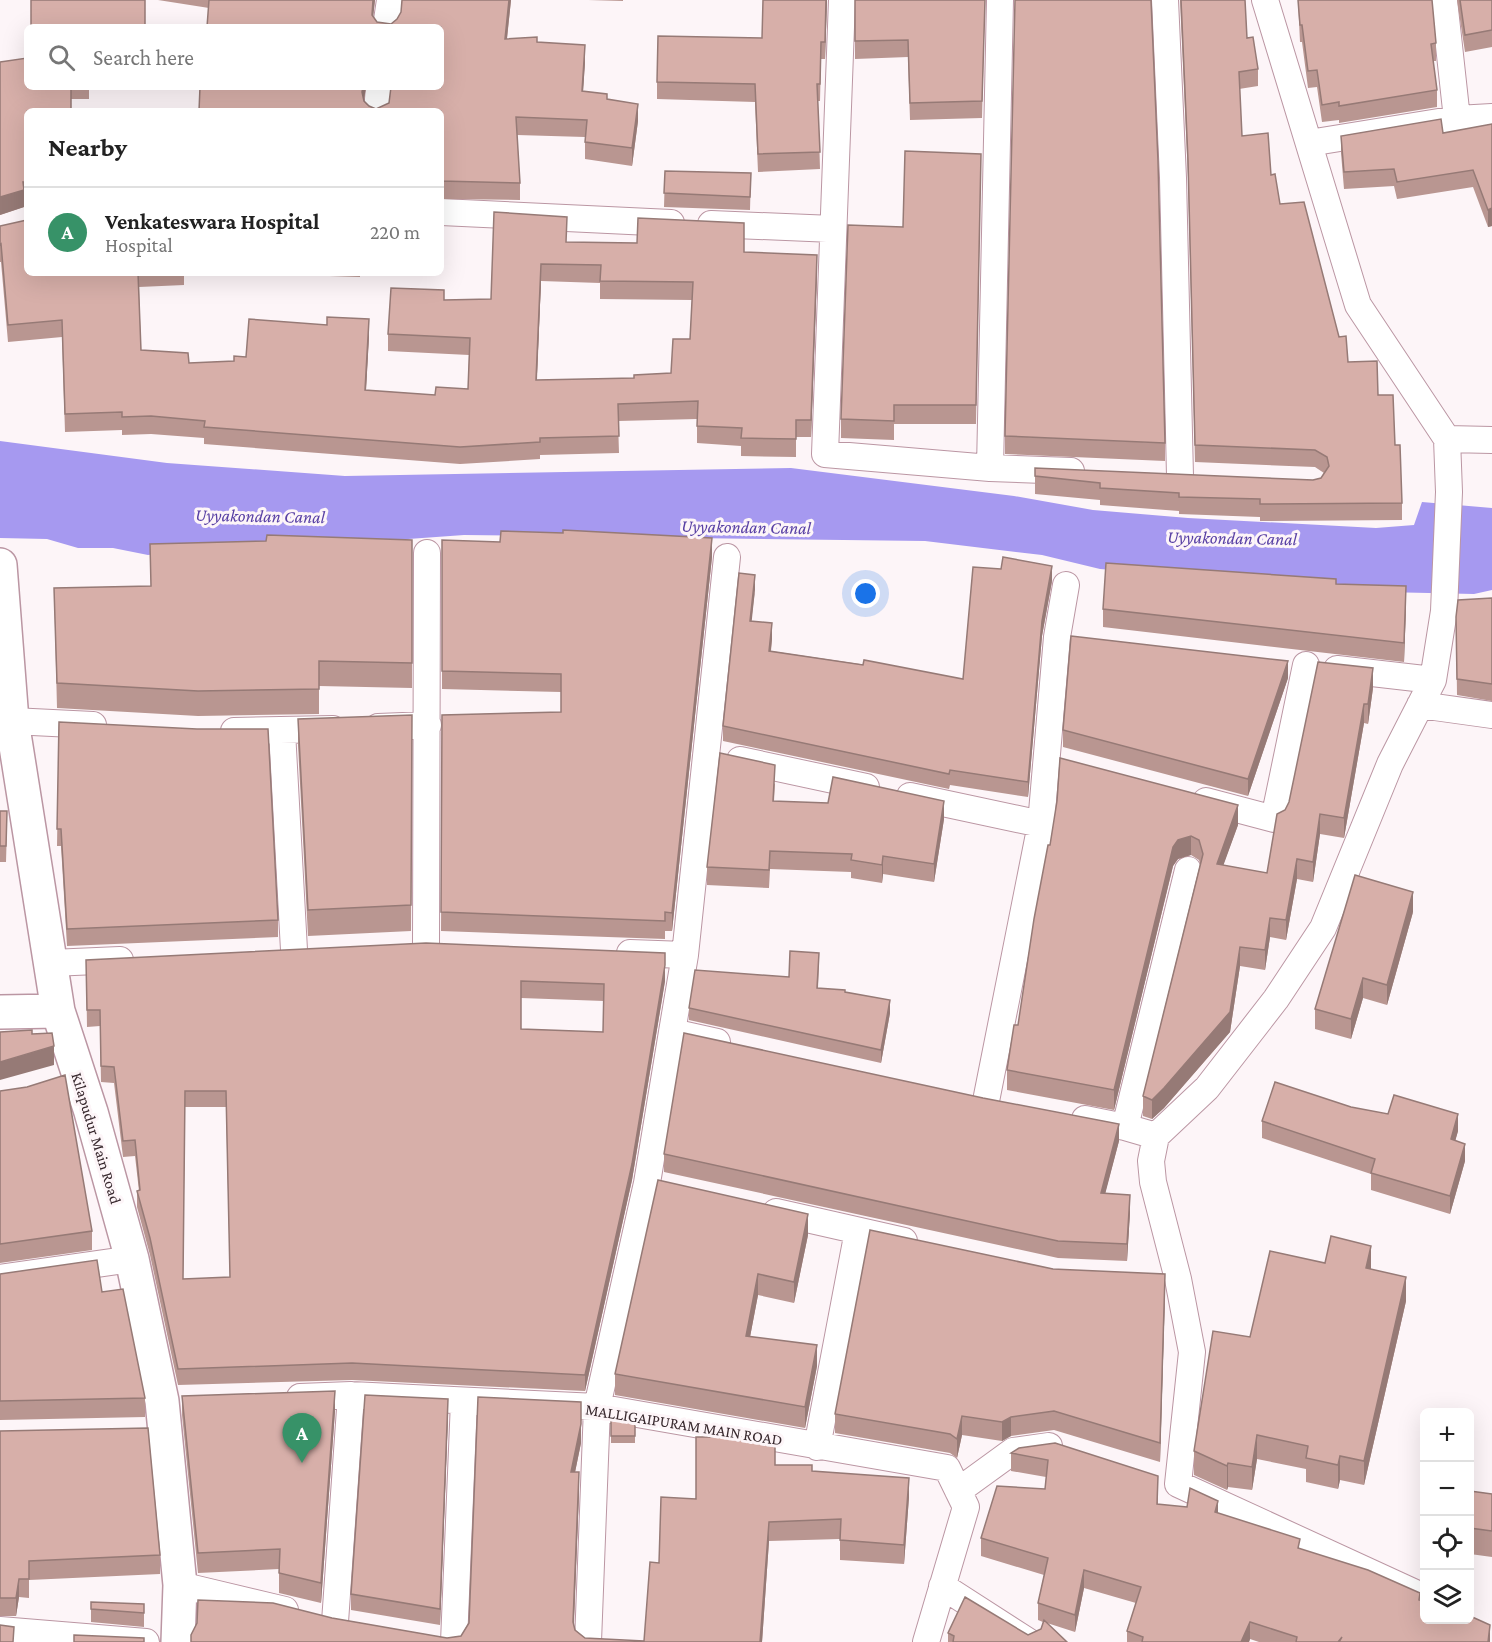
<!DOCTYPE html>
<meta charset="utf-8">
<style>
body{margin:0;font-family:"Crimson Pro",serif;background:#f6f6f6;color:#222}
.controls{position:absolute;right:18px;bottom:18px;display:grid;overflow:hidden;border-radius:9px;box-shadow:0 6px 24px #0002}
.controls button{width:54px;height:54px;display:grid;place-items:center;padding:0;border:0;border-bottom:2px solid #e0e0e0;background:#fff;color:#222;font:30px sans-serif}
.you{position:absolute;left:866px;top:594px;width:21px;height:21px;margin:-15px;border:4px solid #fff;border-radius:50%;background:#1a73e8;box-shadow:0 0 0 9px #1a73e833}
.badge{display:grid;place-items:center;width:39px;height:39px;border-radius:50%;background:#379268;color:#fff;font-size:20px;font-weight:700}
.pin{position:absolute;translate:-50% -50px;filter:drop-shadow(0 2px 3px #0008)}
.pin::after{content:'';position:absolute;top:32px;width:21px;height:18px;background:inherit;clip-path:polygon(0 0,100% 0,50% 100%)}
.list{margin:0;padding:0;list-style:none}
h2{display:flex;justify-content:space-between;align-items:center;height:78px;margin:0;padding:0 24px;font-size:26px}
h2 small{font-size:20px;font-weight:400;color:#767676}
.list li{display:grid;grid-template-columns:39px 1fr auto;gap:18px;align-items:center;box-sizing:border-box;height:90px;padding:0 24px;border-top:2px solid #e0e0e0}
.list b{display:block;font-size:22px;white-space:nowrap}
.list p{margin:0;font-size:20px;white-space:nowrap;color:#767676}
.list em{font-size:20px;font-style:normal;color:#767676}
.icon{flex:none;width:33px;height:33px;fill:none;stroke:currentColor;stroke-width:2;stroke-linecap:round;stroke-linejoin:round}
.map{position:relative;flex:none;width:1492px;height:1642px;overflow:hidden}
.search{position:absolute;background:#fff;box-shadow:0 6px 24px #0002;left:24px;top:24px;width:420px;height:66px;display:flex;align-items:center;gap:15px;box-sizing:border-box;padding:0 21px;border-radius:9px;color:#767676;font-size:22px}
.panel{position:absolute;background:#fff;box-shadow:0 6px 24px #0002;left:24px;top:108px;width:420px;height:168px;border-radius:9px}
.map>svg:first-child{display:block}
.water{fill:#a699f0}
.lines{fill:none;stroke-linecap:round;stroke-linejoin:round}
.street-casing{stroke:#bb96a3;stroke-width:28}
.secondary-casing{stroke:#bb96a3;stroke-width:36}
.street{stroke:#fff;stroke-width:26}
.secondary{stroke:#fff;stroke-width:33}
.wall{fill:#b99691;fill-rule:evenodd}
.shaded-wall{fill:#967a76}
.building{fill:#d7afa9;stroke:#967a76;stroke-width:1.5;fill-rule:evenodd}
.labels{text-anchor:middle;stroke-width:6;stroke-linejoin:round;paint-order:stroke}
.street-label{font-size:16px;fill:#38292e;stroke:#fdf5f8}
.water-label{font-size:18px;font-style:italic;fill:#5840a4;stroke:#fdf5f8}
</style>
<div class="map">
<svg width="1492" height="1642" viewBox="0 0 1492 1642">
<rect width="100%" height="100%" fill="#fdf5f8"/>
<path class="water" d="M0 441 167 463 345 476 791 468 1014 496 1093 510 1188 518 1376 528 1414 525 1422 502 1492 508V590L1474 594 1383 592 1100 569 1042 555 925 541 464 535 297 547H214L148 555 113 548H78L47 539 0 538Z"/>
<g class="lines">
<g class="street-casing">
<path id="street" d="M842 0 825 454 990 468 1071 471
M1165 0 1173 178 1180 476
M1265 0 1358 305 1447 439 1449 492 1444 611 1433 680 1390 764 1323 928 1276 999 1207 1088 1156 1136 1151 1161 1153 1182 1178 1279 1192 1352 1178 1484 1424 1597
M1444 0 1457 119
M386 27 390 0
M377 111 379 87
M1309 143 1457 119 1492 117
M441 212 671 223
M711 224 833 229
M1447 439 1492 440
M990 468 1000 0
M1337 669 1433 680
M1420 705 1492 715
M12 721 93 725
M378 727 428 725
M234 731 333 729
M282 731 294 950
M740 760 866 787
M910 796 1041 824
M1206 801 1274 819 1306 665
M426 945 427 553
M630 953 685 955 672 1032 717 1042
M685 955 727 557
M51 963 120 960
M986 1101 1041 824 1057 637 1066 585
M1085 1119 1125 1127 1156 1136
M1125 1127 1188 870
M776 1212 904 1241
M0 1278 132 1259
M300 1397 351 1395 597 1407 947 1468 966 1507 926 1642
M817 1447 858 1231
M958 1491 1013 1451 1049 1446
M180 1585 285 1610
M942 1586 1029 1642
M335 1622 351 1395
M0 1630 146 1642
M454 1642 464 1401
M588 1642 597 1407 647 1183 672 1032"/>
</g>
<g class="secondary-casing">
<path id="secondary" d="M0 565 12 721 58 1011 91 1112 132 1259 162 1401 180 1585 178 1642
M0 1012 58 1011"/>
</g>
<use href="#street" class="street"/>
<use href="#secondary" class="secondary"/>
</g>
<path class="wall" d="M158 0H375L373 17 377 22 391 24 397 19 401 12 402 0H511L507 39 537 42 585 62 583 91 607 99 638 121 632 166 585 159V137L517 135 520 183V200L441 199V111H199L200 87H366L364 101 369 106 376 109 389 103 441 27H207L209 8Z
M588 0H623V1Z
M763 0H827L825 59H821L820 101H818L820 169 758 172 755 102 657 99V82L762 38Z
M855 0H985L982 118 910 120 908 57 855 59Z
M1180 0H1245L1247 38 1258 69V86L1239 89 1242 136 1271 175 1280 204 1339 337 1348 362 1378 395 1395 445 1402 503V520L1260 521V517L1179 514V511L1100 505V500L1035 494V476L1313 480 1321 478 1324 473 1315 467 1195 462 1188 178Z
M1298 0H1432L1436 43V61H1433L1437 90V107L1339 123V120L1322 122 1317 87 1308 88 1302 42H1300Z
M1457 0H1492V47L1465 52Z
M27 87H89V99H71L27 111V199H24V207L0 215Z
M1492 124V226L1488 227 1473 187 1397 199 1394 186 1344 189 1341 153V136L1443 133Z
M981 154 976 424H894V440L841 438V419L903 227Z
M665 171 751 173 750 210 664 207Z
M0 226 27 273H184V285L139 287 141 350 189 363 234 361 246 357 369 336 366 390 435 395 468 389 469 355 388 351V334L444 300 491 299 567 242 744 252 817 273 811 437H796V457L741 456V446L697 443V419L618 421 619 453 540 455V459L460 464 204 444V438L151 434 122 435V430L65 432 62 337 8 342 1 262H0ZM541 281 600 283V299L692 300 690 339 671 373 634 378 537 380Z
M268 273H360V277L268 274Z
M1005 436 1165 443V461L1005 454Z
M412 540V688L319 686V714L198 716 57 708 54 588 151 586 150 544Z
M442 540 712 557 672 931H665V939L441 931 442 715 561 712V692L442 689Z
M1052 581 1042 636 1028 797 950 785 949 789 723 741V726L755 590 751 622 772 639 771 651 963 679Z
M1336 584 1406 605 1404 662 1103 627V609Z
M1492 598V701L1457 695 1456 617Z
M1288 678 1248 796 1063 747V730Z
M1373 688 1368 724 1364 723 1344 838 1320 834 1313 882 1297 879 1286 940 1270 937 1265 970 1240 966 1230 1032 1164 1108 1152 1119 1143 1116V1096L1200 864 1199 860 1191 855 1178 859 1173 866 1114 1110 1007 1090V1070L1018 1025 1048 845 1238 825 1223 865 1267 873 1285 810Z
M412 715 411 931 308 936 298 745V719Z
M59 722 278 920V937L67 946 61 846H57Z
M775 783 774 801 944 819 934 882 883 874 882 883 851 878V872L770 869 769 888 707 885V867Z
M0 811 7 827 6 862H0Z
M1413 912 1387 1005 1363 998 1351 1039 1315 1029V1009Z
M86 960 665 981 632 1180 585 1391 352 1380 178 1385 150 1255 137 1207V1191H139L135 1156 123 1157 114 1083 101 1082 100 1026 87 1027ZM521 998 604 1001 603 1032 521 1029ZM185 1107H226L230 1277 183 1279Z
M819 965 818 988 845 992 890 1013 881 1063 689 1020V1008L789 977Z
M0 1091 92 1231V1250L0 1263Z
M1351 1107 1458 1131 1455 1141 1465 1161 1450 1214 1371 1190V1174L1262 1138V1121Z
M1119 1141 1105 1193 1130 1212 1127 1261 1058 1258 664 1172V1154Z
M808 1235 794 1303 758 1295 750 1337 817 1366 805 1428 615 1395V1374Z
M1325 1263 1371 1269 1406 1301 1364 1485 1340 1480 1338 1489 1306 1482V1469L1257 1459 1252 1490 1228 1487 1227 1490 1194 1475V1451L1250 1337Z
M0 1274 102 1292 145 1398V1417L0 1420Z
M1165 1293 1160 1462 1054 1430 1011 1436 1002 1441 962 1435 957 1458 950 1453 835 1433V1414Z
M182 1396 335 1411 321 1603 279 1593V1569L198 1573 182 1415Z
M448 1415 440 1625 351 1610V1594Z
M611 1418 635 1422V1443H611Z
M581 1421V1443L575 1472 579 1492 574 1625 575 1630 585 1638 644 1641 659 1563 696 1499 775 1465 812 1471 909 1497 904 1564 840 1560V1539L769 1541 762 1642H191L332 1618 447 1638 461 1636Z
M0 1431 160 1555V1574L29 1580V1598L19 1597 16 1616H0Z
M1019 1448 1158 1493V1504L1218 1513 1420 1600 1490 1642H1259L1250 1639 1249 1642H1127V1631L1136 1603 1084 1588 1075 1632 1047 1623 1067 1642H948V1633L1028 1635 1041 1629 1043 1622 1038 1620V1603L1044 1575 981 1556V1538L1045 1489 1046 1477 1011 1471V1453Z
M1470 1491 1492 1494V1557L1470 1554Z
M144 1604V1627L91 1622V1609Z"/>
<path class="shaded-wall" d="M373 0H375L372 27V15Z
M509 0H511L505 56V39Z
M826 0H827L825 59V42Z
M585 45V62L582 108V91Z
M363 87H366L362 110V92Z
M638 104V121L632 166V148Z
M24 190V207L0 215V197Z
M1492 208V226L1488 227V210Z
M817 255V273L811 437V420Z
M541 264V281L536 397V380Z
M369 319V336L365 408V390Z
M712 538V557L672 931V913Z
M1052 566V581L1042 636 1028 797V782L1042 621Z
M755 575V590L750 637V621Z
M1406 586V605L1404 662V643Z
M772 623V639L769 666V651Z
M1288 661V678L1248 796V779Z
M1373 668V688L1368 724V704Z
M1364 704V723L1344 838V818Z
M944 801V819L934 882V864Z
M1238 805V825L1217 883V864Z
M1320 814V834L1313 882V862Z
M1191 836V855L1178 859 1173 866 1114 1110V1090L1173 847 1178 840Z
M883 856V874L882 883V865Z
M1297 859V879L1286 940V920Z
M1413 892V912L1387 1005V985Z
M1270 918V937L1265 970V950Z
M1240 947V966L1230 1032 1164 1108 1152 1119V1100Z
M665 965V981L632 1180 585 1391V1375Z
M1363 978V998L1351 1039V1019Z
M890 1000V1013L881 1063V1050Z
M54 1046V1065L0 1080V1062Z
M1458 1114V1131L1451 1156V1139Z
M1119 1124V1141L1101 1210V1193Z
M1465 1144V1161L1450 1214V1196Z
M1130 1195V1212L1127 1261V1244Z
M808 1214V1235L794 1303V1282Z
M1371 1246V1270L1366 1268Z
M758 1274V1295L746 1358V1336Z
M1165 1274V1293L1160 1462V1443Z
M1406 1277V1301L1364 1485V1461Z
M817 1345V1366L805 1428V1407Z
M335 1391V1411L321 1603V1583Z
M448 1399V1415L440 1625V1609Z
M581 1402V1443L571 1492V1472Z
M962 1416V1435L957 1458V1439Z
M1011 1417V1436L1002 1441V1422Z
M1257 1435V1459L1252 1490V1467Z
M1340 1456V1480L1338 1489V1465Z
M1228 1463V1487L1227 1490V1466Z
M579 1472V1492L573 1641V1622Z
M909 1478V1497L904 1564V1545Z
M1218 1501V1519L1215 1512Z
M769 1522V1541L762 1642H760Z
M1084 1570V1588L1075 1632V1615Z
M19 1579V1597L16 1616V1598Z
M1250 1622V1639L1249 1642H1241Z
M1490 1625V1642H1488Z"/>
<path class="building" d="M31 0H145V27H31Z
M209 0H373L372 15 377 22 391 24 397 19 401 12 402 0H509L505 39 537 37V42L585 45 582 91 607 94V99L638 104 632 148 585 142 587 120 516 117 520 183 441 181V111H199L200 87H363L362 92 364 101 369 106 376 109 389 103 391 87H441V27H207Z
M763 0H826L825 42H821L820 84H817L820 152 758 154 755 84 657 82 658 36 762 38Z
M855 0H985L982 101 910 103 908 40 855 41Z
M1015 0H1151L1158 161 1165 443 1005 436Z
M1181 0H1245L1247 38 1253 37 1258 69 1239 72 1242 136 1268 133 1271 175 1275 174 1280 204 1304 202 1339 337 1346 336 1348 362 1377 361 1378 395H1393L1395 445H1400L1402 503 1260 504V499L1179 497V493L1100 488V483L1035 476V468L1313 480 1321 478 1329 466 1327 457 1315 450 1195 445 1188 160Z
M1298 0H1432L1436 43 1431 44 1437 90 1339 106V102L1322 105 1317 70 1308 71 1302 25H1300Z
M1460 0H1492V30L1465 35Z
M27 58V87H71V111H27V182H23L24 190 0 197V62Z
M1441 119 1443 133 1492 124V208L1488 210 1473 170 1397 182 1394 169 1344 172 1341 136Z
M905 151 981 154 976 405H894V421L841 419 848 225 903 227Z
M665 171 751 173 750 197 664 193Z
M494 212 567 217 566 242 637 243 638 218 744 223V252L817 255 811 420H796V439L741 438 742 428 697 426 698 401 618 404 619 436 540 438V442L460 447 204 427 205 421 151 416 122 417V412L65 414 62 320 8 325 1 244 0 245V226L27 220V273H138L141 350 188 353 189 363 234 361V356L246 357 249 319 327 325V317L369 319 365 390 435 395 436 387 468 389 470 338 388 334 391 288 444 290V300L491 299ZM541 264 601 265 600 281 693 282 690 339H673L671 373 634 375V378L536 380Z
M563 530 712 538 672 913 665 912V921L441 912 442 715 561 712V674L442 671V540L500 542 501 531 563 533Z
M267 535 412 540V663L319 661V689L198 691 57 683 54 588 151 586 150 544 266 541Z
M1003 557 1052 566 1042 621 1028 782 950 770 949 774 723 726 739 573 755 575 750 621 772 623 769 651 863 665 864 660 963 679 973 567 1001 569Z
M1106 563 1336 579V584L1406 586 1404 643 1103 609Z
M1492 598V684L1457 679 1456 617 1458 600Z
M1071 636 1288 661 1248 779 1063 730Z
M1318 662 1373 668 1368 704H1364L1344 818 1320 814 1313 862 1297 859 1286 920 1270 918 1265 950 1240 947 1230 1012 1164 1088 1152 1100 1143 1096 1203 854 1199 840 1191 836 1178 840 1173 847 1114 1090 1007 1070 1014 1025H1018L1034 919 1048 845H1050L1057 801 1060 758 1238 805 1217 864 1267 873 1277 814 1285 810 1289 802Z
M412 715 411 905 308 910 298 719Z
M59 722 197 729H268L278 920 67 929 61 829H57Z
M720 753 775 765 773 801 828 803 833 777 944 801 934 864 883 856 882 865 851 860 852 854 770 851 769 870 707 867Z
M0 811H7L6 846H0Z
M1355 875 1413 892 1387 985 1363 978 1351 1019 1315 1009Z
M426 943 665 953V965L632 1164 585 1375 352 1363 178 1369 150 1238 137 1191 140 1190 135 1140 123 1141 114 1067 101 1066 100 1010H87L86 960ZM521 981 604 984 603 1032 521 1029ZM185 1091H226L230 1277 183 1279Z
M790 951 819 953 817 988 845 990V992L890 1000 881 1050 689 1008 695 970 789 977Z
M32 1030V1034L52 1033 54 1046 0 1062V1032Z
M684 1033 983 1098 1119 1124 1101 1193 1130 1195 1127 1244 1058 1241 664 1154Z
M65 1075 92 1231 0 1244V1091L27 1087Z
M1275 1082 1351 1107 1388 1114 1394 1095 1458 1114 1451 1139 1465 1144 1450 1196 1371 1173 1375 1159 1262 1121Z
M658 1180 808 1214 794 1282 758 1274 746 1336 817 1345 805 1407 615 1374Z
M870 1230 1053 1269 1165 1274 1160 1443 1054 1411 1011 1417 1002 1422 962 1416 957 1439 950 1434 835 1414Z
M1331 1236 1371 1246 1366 1268 1406 1277 1364 1461 1340 1456 1338 1465 1306 1458 1308 1446 1257 1435 1252 1467 1228 1463 1227 1466 1194 1451 1213 1331 1250 1337 1270 1251 1325 1263Z
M97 1260 102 1292 123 1289 145 1398 0 1401V1274Z
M335 1391 321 1583 279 1573 280 1549 198 1553 182 1396Z
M365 1395 448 1399 440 1609 351 1594Z
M478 1397 581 1402V1424L571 1472H579L573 1622 575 1630 585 1638 644 1641 650 1562 659 1563 661 1497 696 1499V1437H775V1465H812V1471L909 1478 904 1545 840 1540 841 1519 769 1522 760 1642H191V1635L197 1623 198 1600 273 1603 332 1618 447 1638 461 1636 469 1623Z
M611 1418 635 1422V1436H611Z
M148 1428 160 1555 29 1561V1579H19L16 1598H0V1431Z
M1055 1443 1158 1476 1157 1504 1187 1507 1190 1488 1218 1501 1215 1512 1300 1539 1298 1548 1368 1570 1420 1593 1419 1600 1425 1601V1620H1470V1616L1490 1625 1488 1642H1339L1342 1637 1338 1642H1296L1297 1637 1250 1622 1241 1642H1142L1143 1637 1127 1631 1141 1587 1084 1570 1075 1615 1038 1603 1048 1558 981 1538 997 1486 1045 1489 1048 1460 1011 1453 1019 1448Z
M1470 1491 1492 1494V1531L1470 1528Z
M965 1597 1028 1635 1041 1629 1044 1620 1067 1642H953L954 1636 948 1633Z
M91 1602 144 1604V1613L91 1609Z
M0 1625 14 1627 13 1642H0Z
M74 1635 144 1638V1642H74Z"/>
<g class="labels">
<g class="street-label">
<text transform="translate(97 1138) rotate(73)" y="6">Kilapudur Main Road</text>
<text transform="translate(684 1424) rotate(9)" y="6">MALLIGAIPURAM MAIN ROAD</text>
</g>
<g class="water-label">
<text transform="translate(260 516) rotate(1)" y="6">Uyyakondan Canal</text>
<text transform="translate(746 527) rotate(1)" y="6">Uyyakondan Canal</text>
<text transform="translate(1232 538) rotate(1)" y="6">Uyyakondan Canal</text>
</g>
</g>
</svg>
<div class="controls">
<button>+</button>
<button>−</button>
<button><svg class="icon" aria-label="locate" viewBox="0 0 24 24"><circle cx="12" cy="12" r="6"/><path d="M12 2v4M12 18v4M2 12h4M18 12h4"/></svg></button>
<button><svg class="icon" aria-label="layers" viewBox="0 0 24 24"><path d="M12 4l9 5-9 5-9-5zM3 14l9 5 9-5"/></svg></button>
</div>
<div class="you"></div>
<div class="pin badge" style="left:302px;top:1463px">A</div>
<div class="search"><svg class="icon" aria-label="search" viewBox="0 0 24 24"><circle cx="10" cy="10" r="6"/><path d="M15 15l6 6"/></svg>Search here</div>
<section class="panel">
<h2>Nearby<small></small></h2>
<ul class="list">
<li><span class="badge">A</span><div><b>Venkateswara Hospital</b><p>Hospital</p></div><em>220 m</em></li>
</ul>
</section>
</div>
